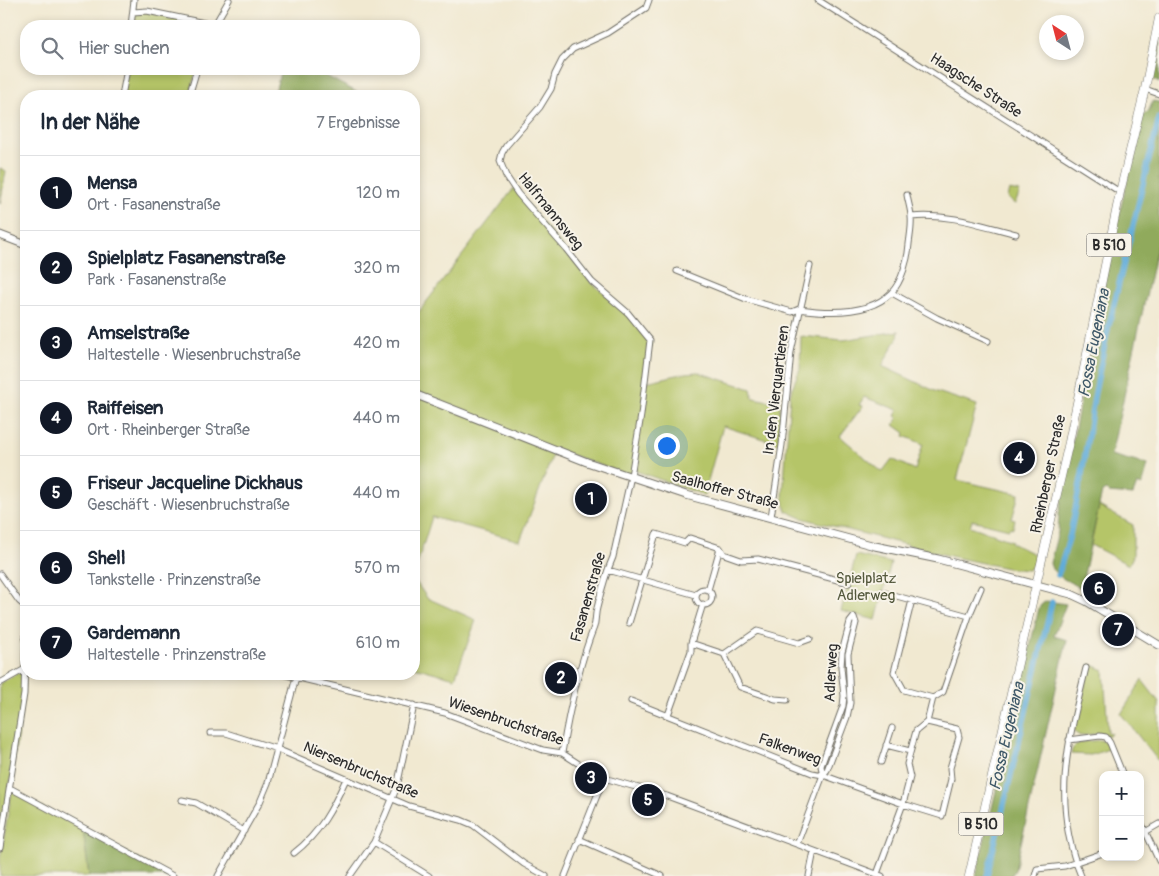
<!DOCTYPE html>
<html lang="de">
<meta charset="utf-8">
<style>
body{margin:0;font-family:Pangolin,sans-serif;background:#f2f2f3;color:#1f2937}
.controls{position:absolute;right:15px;bottom:15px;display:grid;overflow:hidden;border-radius:10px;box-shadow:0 2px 8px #0003}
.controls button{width:45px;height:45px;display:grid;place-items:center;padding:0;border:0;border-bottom:1px solid #e0e1e3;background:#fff;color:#1f2937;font:25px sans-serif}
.compass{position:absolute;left:1039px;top:15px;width:45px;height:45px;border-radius:50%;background:#fff;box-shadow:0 2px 8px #0003;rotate:324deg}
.you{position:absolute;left:666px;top:445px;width:18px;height:18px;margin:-12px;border:4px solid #fff;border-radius:50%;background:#1a73e8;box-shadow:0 0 0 8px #1a73e833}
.badge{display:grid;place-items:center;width:32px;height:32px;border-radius:50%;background:#111827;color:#fff;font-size:16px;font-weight:700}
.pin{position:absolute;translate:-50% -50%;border:2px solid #fff;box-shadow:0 1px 5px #0006}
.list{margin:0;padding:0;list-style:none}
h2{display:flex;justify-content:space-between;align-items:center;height:65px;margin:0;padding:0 20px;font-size:21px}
h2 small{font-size:16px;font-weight:400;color:#747a83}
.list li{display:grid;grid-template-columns:32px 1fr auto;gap:15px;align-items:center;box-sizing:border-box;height:75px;padding:0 20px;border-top:1px solid #e0e1e3}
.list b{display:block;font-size:19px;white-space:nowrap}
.list p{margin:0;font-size:16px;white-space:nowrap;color:#747a83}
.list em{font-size:16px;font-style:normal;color:#747a83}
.icon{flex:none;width:28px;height:28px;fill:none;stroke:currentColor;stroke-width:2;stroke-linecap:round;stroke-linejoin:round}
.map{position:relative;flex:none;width:1159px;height:876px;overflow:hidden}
.search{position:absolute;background:#fff;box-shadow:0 2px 8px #0003;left:20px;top:20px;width:400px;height:55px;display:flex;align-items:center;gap:12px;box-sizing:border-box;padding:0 18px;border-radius:20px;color:#747a83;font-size:19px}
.panel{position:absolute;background:#fff;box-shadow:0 2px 8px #0003;left:20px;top:90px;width:400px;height:590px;border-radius:20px}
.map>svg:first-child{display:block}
.green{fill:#b5c568;stroke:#70784a;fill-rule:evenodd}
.forest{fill:#90aa5c;stroke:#5e6a44}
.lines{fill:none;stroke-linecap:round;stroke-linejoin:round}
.canal{stroke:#60acd9;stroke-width:5.5}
.street-casing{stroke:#706e65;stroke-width:7}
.secondary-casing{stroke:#706e65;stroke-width:9}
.primary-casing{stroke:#706e65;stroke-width:9}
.street{stroke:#fff;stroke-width:5}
.secondary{stroke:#fff;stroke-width:7}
.primary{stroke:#fff;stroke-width:8}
.labels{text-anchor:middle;stroke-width:4;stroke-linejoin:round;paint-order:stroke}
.shield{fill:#f7f3e8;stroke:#686764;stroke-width:1}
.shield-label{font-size:14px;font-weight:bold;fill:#2b2b2b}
.street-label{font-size:15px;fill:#2b2b2b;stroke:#f7f3e8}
.park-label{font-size:15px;fill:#54593d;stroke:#f7f3e8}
.water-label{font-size:16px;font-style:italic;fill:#3e5868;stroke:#f7f3e8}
</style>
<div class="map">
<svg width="1159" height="876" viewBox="0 0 1159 876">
<rect width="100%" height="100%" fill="#f7f3e8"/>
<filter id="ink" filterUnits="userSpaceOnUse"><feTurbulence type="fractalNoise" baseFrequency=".02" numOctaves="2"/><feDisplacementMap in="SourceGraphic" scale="10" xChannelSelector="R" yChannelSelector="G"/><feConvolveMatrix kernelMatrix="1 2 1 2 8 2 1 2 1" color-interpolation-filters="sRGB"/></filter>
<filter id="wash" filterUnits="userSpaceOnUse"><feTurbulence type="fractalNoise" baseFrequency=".0096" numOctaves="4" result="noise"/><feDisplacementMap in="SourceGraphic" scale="20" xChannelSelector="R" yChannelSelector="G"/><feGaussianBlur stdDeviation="1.12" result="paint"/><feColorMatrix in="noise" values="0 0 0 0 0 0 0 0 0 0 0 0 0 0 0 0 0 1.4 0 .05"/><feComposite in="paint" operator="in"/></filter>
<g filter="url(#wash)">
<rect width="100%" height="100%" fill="#f1e9d1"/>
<path class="green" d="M147 11 214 26H131L133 12Z
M127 69H197L189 96H122Z
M0 168 6 171 0 204Z
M514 188 593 284 628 313 651 342 646 382 686 373 698 372 751 389 753 398 780 403 779 444 723 426 704 495 633 470 631 476 555 449 520 541 432 517 414 574V318Z
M1009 190 1020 192 1015 204 1007 198Z
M899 331 898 337 882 366 937 392 977 405 957 480 1019 494 1012 519 1015 520 1013 528 1010 527 1009 529 972 520 970 526 1012 541 1011 543 1036 555 1033 565 1028 570 1007 568 958 558 802 518 786 511 783 496 790 396 792 388 800 369 801 336 843 340ZM864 397 898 410 895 416 898 418 894 425 905 433 904 436 923 444 915 470 892 459 882 472 840 436 863 406 859 405Z
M1099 506 1133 525V556L1129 565 1091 545Z
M856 555 891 563 876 620 841 611Z
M414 579 427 598 476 620 455 678 414 667Z
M1090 664 1104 670 1108 733H1111L1109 736 1101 733 1080 736 1074 732Z
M25 669 24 694 0 848V683Z
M1142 680 1159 702V762L1121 714Z
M1100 740 1106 742 1109 749 1091 755 1071 754C1073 740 1088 742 1100 740Z
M12 791 83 829 89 876H0V859Z"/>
<path class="forest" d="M1159 40V83L1153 79Z
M281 69H313L364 96H274Z
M1153 101 1159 102V237L1111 455 1148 465 1142 486 1137 484 1133 495 1109 493 1106 490 1102 492 1081 588C1071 582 1052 576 1050 563L1058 532 1059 513C1084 379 1110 246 1143 114L1148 112Z
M1046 601 1066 604 1054 636 1067 640 1015 870 1011 876H976L1039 608 1041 605Z
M83 829 170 876H89Z"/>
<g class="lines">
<path class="canal" d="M1058 575 1070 535 1082 474 1094 397 1108 329 1159 118
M987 876 1052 602"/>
</g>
</g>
<g filter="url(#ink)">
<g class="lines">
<g class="street-casing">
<path id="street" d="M818 0 1120 192
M133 12 147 11 214 25
M131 26 134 0
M214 26 229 0
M1145 89 1159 94
M122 96 127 69
M189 96 197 69
M911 217C948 213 981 225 1016 234
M677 271 746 299 792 312 799 309
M892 293 937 318 988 341
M799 309C827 313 869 315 891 293 902 282 908 259 909 244 910 235 912 226 911 217 911 210 908 202 907 195
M771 517 782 445 791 352 810 266
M608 570 696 595
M0 574 19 601 26 607
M696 597a8 8 0 1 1 16 0a8 8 0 1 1-16 0Z
M708 590 720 548
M912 600 894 672 904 690 933 698
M969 616 981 588
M629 623 656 534 685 543 690 538 720 548 724 554 741 560 758 559 849 583
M691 643 724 654 757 631 799 643 810 639
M724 654 740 687 775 699 787 700
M282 674 445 713 543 750 562 753 593 773 604 778 667 796 882 876
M0 683 25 669
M631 701 812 773 823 775 903 804 942 816 951 779 950 768 959 737 957 729 927 722
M668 715 691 651V643L703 604
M210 733H226L277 749 409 806 461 820 473 825 524 864 546 876
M1069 740 1100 736 1106 737 1110 743 1123 775
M886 745 910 751
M562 753C569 711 578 667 594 627 596 621 595 614 597 608 601 591 606 573 613 557L631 476 641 415 650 340 628 313 592 282 566 249 518 194 506 176 500 161 502 153 506 146 540 107 551 89 555 74 562 60 573 49 608 33 646 8 649 0
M881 762 892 728
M10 788 173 876
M182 800 196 803 244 831
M1140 820 1159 861
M1140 835 1159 824
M579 839 662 876
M374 842 429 876
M797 844 823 775 827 770 847 717 850 703 848 654 856 623 854 617 850 622 842 652 841 667 844 696 843 706 821 766 823 775
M0 848 24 694 26 618
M294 853C320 833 333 808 346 779
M877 874 903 804 910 777 907 764 916 731 927 722 933 698 943 692 969 616 882 592
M218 876 260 802 268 783 296 677
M350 876 374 842 397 787 414 705
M565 876 604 778
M809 876 814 851
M1035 876 1037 869 1065 866 1103 853
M1081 876C1051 803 1068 741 1086 668"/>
</g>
<g class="secondary-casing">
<path id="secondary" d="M0 235 26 245
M414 394 587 462 686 495 875 546 938 559 1071 594 1086 601 1159 645"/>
</g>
<g class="primary-casing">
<path id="primary" d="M969 876 1069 442 1120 192 1145 89 1159 18"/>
</g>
<use href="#street" class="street"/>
<use href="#secondary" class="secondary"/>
<use href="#primary" class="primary"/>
</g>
</g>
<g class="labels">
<g class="shield">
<rect x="1086.5" y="233.5" width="45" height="23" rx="4"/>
<rect x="958.5" y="812.5" width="45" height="23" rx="4"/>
</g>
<g class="shield-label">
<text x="1109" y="250">B 510</text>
<text x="981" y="829">B 510</text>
</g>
<g class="street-label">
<text transform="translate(976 85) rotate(33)" y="5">Haagsche Straße</text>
<text transform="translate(551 211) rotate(51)" y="5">Halfmannsweg</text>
<text transform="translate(776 390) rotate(-83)" y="5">In den Vierquartieren</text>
<text transform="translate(1048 474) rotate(-78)" y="5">Rheinberger Straße</text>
<text transform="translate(725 490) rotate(15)" y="5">Saalhoffer Straße</text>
<text transform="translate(588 597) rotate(-74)" y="5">Fasanenstraße</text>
<text transform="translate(831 673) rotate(-87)" y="5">Adlerweg</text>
<text transform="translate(506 721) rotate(19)" y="5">Wiesenbruchstraße</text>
<text transform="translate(790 749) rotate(20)" y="5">Falkenweg</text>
<text transform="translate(361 770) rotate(23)" y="5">Niersenbruchstraße</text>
</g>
<g class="park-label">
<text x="866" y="583">Spielplatz<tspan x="866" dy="17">Adlerweg</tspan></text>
</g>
<g class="water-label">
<text transform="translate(1093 343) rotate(-79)" y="6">Fossa Eugeniana</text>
<text transform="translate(1006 736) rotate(-77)" y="6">Fossa Eugeniana</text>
</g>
</g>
</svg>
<div class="controls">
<button>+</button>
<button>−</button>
</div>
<svg class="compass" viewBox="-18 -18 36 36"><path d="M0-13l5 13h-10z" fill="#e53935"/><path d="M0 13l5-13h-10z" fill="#747a83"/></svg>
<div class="you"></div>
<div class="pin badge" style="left:591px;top:499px">1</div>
<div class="pin badge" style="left:561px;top:678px">2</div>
<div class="pin badge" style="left:591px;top:778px">3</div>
<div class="pin badge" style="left:1019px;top:458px">4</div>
<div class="pin badge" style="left:648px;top:800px">5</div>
<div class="pin badge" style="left:1099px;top:589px">6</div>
<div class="pin badge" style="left:1118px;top:630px">7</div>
<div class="search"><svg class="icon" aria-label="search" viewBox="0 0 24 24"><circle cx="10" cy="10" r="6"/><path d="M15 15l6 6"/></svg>Hier suchen</div>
<section class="panel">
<h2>In der Nähe<small>7 Ergebnisse</small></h2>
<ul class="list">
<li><span class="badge">1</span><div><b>Mensa</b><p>Ort · Fasanenstraße</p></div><em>120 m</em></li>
<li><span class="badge">2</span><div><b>Spielplatz Fasanenstraße</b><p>Park · Fasanenstraße</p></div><em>320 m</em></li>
<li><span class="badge">3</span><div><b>Amselstraße</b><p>Haltestelle · Wiesenbruchstraße</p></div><em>420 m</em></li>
<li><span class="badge">4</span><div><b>Raiffeisen</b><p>Ort · Rheinberger Straße</p></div><em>440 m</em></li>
<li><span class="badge">5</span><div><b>Friseur Jacqueline Dickhaus</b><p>Geschäft · Wiesenbruchstraße</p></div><em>440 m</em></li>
<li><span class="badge">6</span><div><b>Shell</b><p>Tankstelle · Prinzenstraße</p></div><em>570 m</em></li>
<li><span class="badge">7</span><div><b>Gardemann</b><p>Haltestelle · Prinzenstraße</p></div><em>610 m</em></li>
</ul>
</section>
</div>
